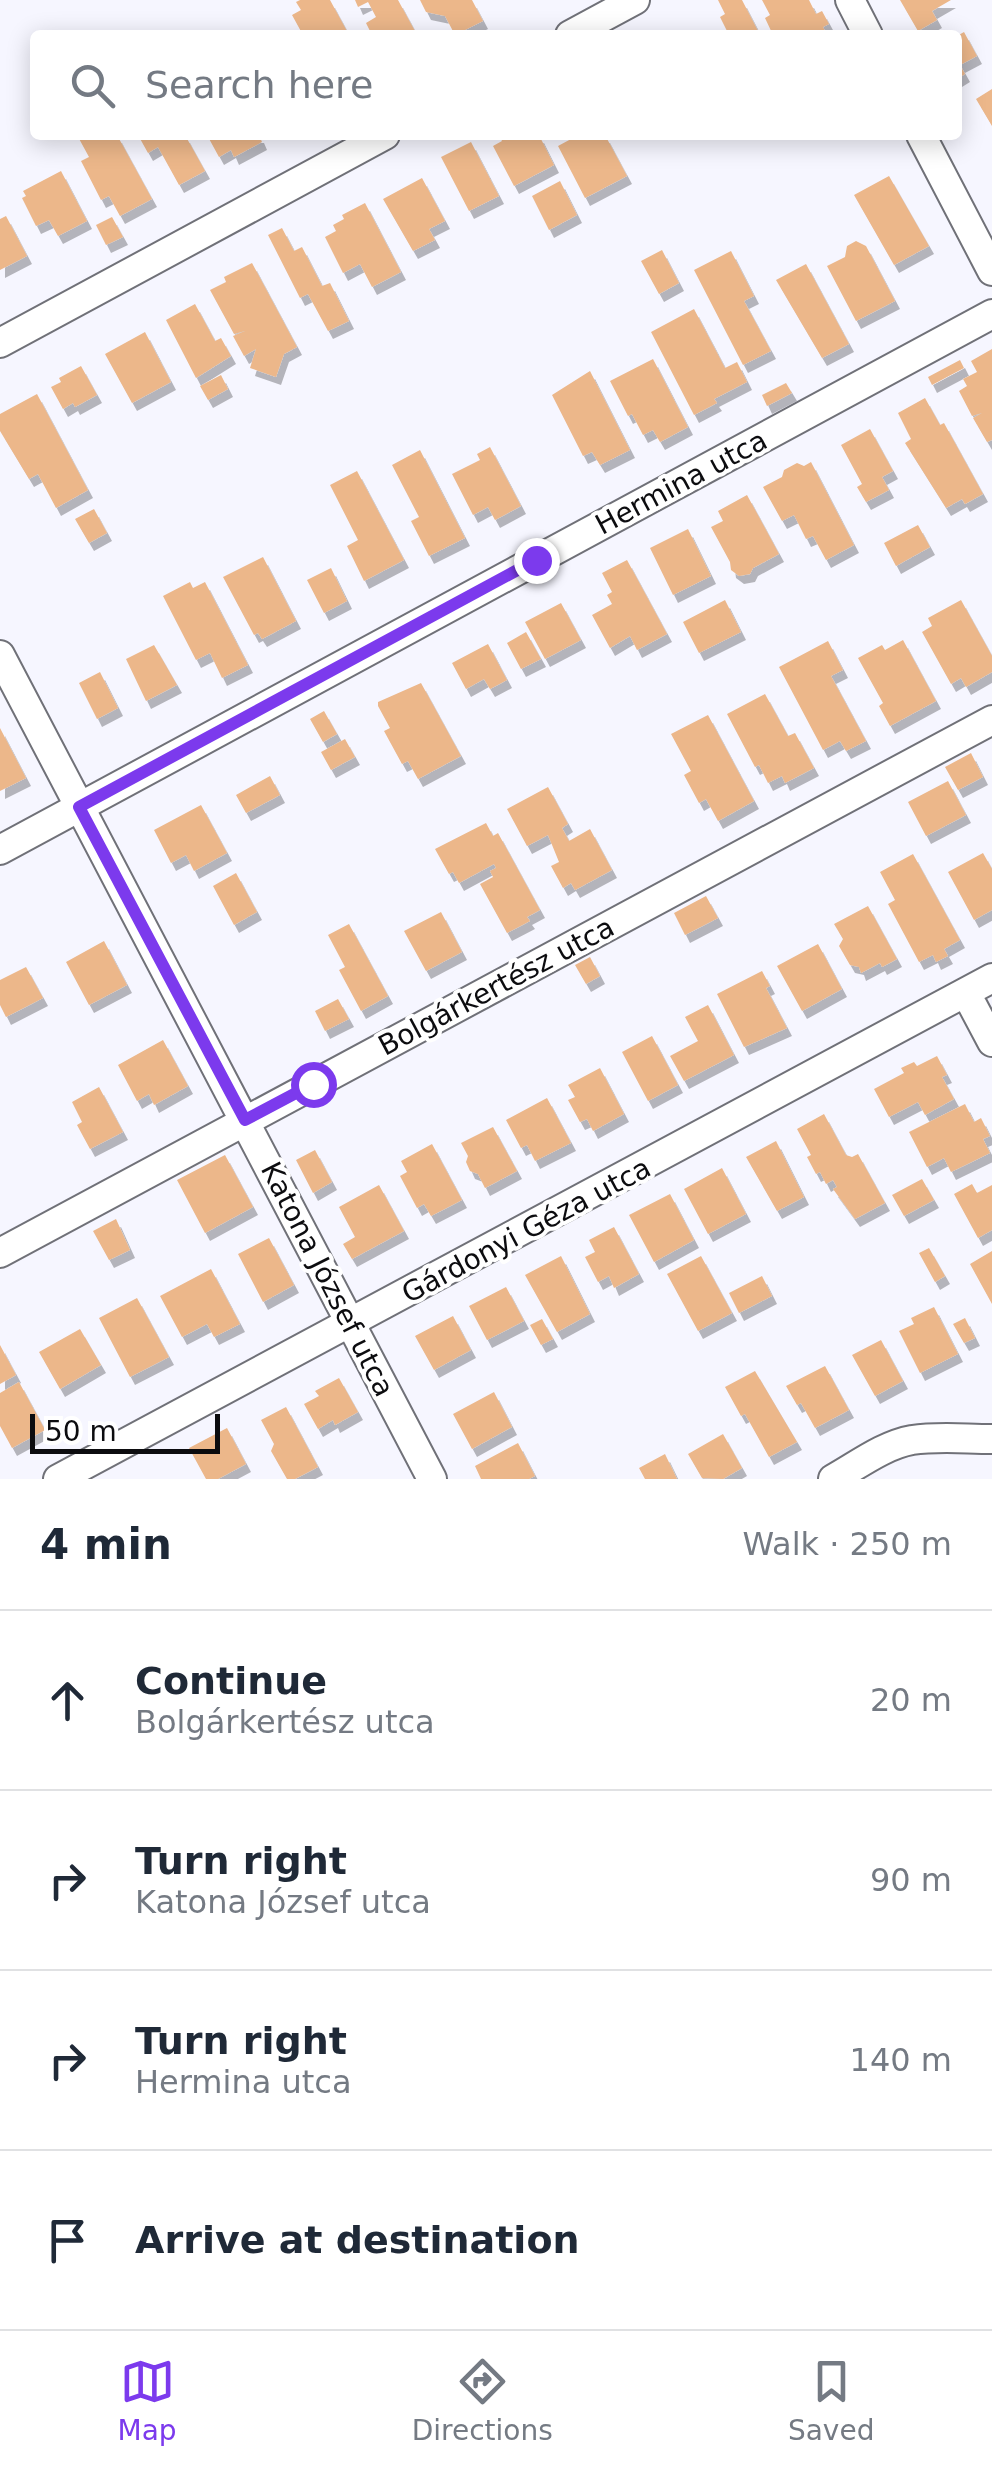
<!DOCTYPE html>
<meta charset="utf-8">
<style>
body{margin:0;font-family:"DejaVu Sans",sans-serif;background:#f2f2f3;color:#1f2937}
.scale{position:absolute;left:30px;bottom:25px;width:190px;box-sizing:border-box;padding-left:10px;border:5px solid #0c0c0f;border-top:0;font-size:28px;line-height:35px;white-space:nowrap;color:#0c0c0f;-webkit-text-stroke:8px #fff;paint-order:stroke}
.stop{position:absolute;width:30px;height:30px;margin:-22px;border:8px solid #7c3aed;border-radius:50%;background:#fff}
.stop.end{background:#7c3aed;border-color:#fff;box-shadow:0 2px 10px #0008}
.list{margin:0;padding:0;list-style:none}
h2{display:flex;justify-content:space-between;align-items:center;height:130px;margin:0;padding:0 40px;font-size:42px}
h2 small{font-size:32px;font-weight:400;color:#747a83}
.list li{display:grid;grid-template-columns:65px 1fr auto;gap:30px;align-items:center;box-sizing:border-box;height:180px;padding:0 40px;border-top:2px solid #e0e1e3}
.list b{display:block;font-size:38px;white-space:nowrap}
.list p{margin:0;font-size:32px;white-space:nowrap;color:#747a83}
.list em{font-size:32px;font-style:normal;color:#747a83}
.icon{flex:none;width:55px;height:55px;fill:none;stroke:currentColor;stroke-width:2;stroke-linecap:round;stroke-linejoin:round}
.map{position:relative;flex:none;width:992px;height:1479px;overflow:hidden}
.search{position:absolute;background:#fff;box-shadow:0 5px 25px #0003;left:30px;right:30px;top:30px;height:110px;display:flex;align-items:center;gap:25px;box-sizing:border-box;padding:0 35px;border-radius:10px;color:#747a83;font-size:38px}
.sheet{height:850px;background:#fff}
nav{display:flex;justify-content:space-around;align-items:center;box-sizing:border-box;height:140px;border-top:2px solid #e0e1e3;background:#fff;font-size:28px;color:#747a83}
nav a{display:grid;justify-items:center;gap:5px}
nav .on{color:#7c3aed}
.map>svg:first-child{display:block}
.building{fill:#ecb78a;filter:url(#shadow)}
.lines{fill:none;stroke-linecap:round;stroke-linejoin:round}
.minor-casing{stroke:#707178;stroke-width:32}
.minor{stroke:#fff;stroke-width:28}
.route{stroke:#7c3aed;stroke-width:12}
.labels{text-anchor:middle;stroke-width:8;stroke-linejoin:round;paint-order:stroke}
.street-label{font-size:28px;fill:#0c0c0f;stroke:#fff}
</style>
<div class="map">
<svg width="992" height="1479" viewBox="0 0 992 1479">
<defs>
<filter id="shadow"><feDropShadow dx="5" dy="8" stdDeviation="0" flood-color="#0004"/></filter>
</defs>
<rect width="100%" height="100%" fill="#f6f6ff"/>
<path class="building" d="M300 0H330L349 35H303L292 15 301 10 296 2Z
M355 0H398L417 35H372L366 23 376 17 368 2 358 7Z
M420 0H472L483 21 455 35 445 16 426 12Z
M718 0H742L760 35H729L720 17 725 14Z
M762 0H809L816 14 822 11 829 24 823 27 827 35H773L765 18 770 15Z
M900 0H951L932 11 937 20 918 31Z
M964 32 977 56 960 65 965 74 957 79V36Z
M992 89V126L976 99Z
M77 135H117L152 199 120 216 109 196 101 200 81 161 89 157Z
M138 135H185L205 171 179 185 158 147 148 153Z
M207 135H259L262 142 234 157 231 150 219 157Z
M499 135H539L554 165 514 186 493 146 502 141Z
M569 135H605L627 176 585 198 558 146 571 139Z
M471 142 499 196 469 211 441 157Z
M61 171 87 221 58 236 49 220 36 226 22 198 26 196 23 191Z
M889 176 929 246 894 265 854 195Z
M422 178 445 221 429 229 435 240 413 251 383 199Z
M560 181 577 215 549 230 532 196Z
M365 203 401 272 372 287 360 264 343 273 325 237 336 231 333 225 344 219 342 215Z
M6 216 27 256 0 270V219Z
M112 217 123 237 106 245 96 225Z
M282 228 294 251 302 247 322 286 330 283 349 321 328 331 308 294 300 298 268 235Z
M856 241 866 246 895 301 856 321 827 266 845 257 847 246Z
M662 250 679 283 659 294 641 261Z
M731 251 754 296 744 301 771 351 743 365 694 270Z
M252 263 297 347 284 354 276 377 250 368 256 349 244 356 233 336 245 331 234 334 210 290 226 282 224 277Z
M806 264 849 344 822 358 776 280Z
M195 304 215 341 221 338 231 356 196 378 166 320Z
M694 309 725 368 737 362 747 382 714 399 717 403 694 415 651 332Z
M145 332 171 382 132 403 105 354Z
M992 349V440L987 442 973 418 982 413 972 416 959 391 967 386 963 379 977 372 971 361Z
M653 359 688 427 660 442 653 430 643 435 632 414 628 416 610 381Z
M960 360 964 368 932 385 928 377Z
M81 366 97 395 75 407 73 403 63 409 51 387 61 382 59 378Z
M590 371 630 450 600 465 592 452 583 456 552 395Z
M221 375 228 389 208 400 200 386Z
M786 383 792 393 767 406 762 395Z
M37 394 88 490 56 508 38 474 29 479 0 431V414Z
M925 398 940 425 944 423 983 494 965 504 962 499 946 508 905 443 911 439 898 413Z
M870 429 893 471 882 477 889 490 866 502 857 487 862 484 841 445Z
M490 447 521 506 495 520 488 507 473 515 452 474 480 460 477 454Z
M420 450 465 538 429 556 411 521 419 517 392 465Z
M811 462 854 545 826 560 813 536 806 539 794 515 782 521 763 487 782 477 784 470 797 463 804 466Z
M357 471 404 560 364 581 347 546 358 540 330 485Z
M747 495 779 554 753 568 750 574 739 576 731 570 730 562 711 527 723 521 718 511Z
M94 509 107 533 89 543 75 519Z
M918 525 930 547 896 566 884 543Z
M688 529 711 576 673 595 650 548Z
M263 557 296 621 262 639 258 633 254 635 223 577Z
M627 560 667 634 637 650 630 636 610 648 592 615 612 604 607 595 612 592 602 573Z
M331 568 347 601 324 613 307 580Z
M190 582 193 588 205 582 248 665 222 678 210 653 196 660 163 596Z
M725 600 741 632 699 653 683 622Z
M961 600 992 656V672L966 687 961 678 951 684 922 632 932 626 928 618Z
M561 603 581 640 545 659 525 622Z
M526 632 541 659 521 669 507 643Z
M903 640 936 701 890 726 879 706 883 703 858 658 882 645 885 650Z
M828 641 843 670 831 676 866 741 846 751 840 741 823 750 779 667Z
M488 644 507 680 490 689 484 679 466 689 452 663Z
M154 645 177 685 146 701 126 659Z
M100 672 118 708 97 719 79 683Z
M421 683 461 756 418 779 408 761 402 764 384 731 390 728 378 706V702Z
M765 694 788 736 795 733 814 768 785 783 782 776 768 783 759 765 755 767 727 714Z
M324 711 337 734 323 742 310 719Z
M708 715 754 801 718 821 706 799 699 803 684 775 691 771 671 734Z
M0 728 26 778 0 791Z
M345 739 355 757 331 770 321 752Z
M971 753 983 777 958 790 945 767Z
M270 776 280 795 246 813 236 795Z
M948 781 966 815 926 836 908 802Z
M548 787 568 824 562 828 569 841 590 829 612 870 575 890 571 883 563 888 551 866 559 862 548 835 527 846 507 809Z
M201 805 227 853 194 871 186 855 171 863 154 830Z
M486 823 493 836 498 833 540 910 527 917 530 921 507 933 480 884 493 877 490 871 496 868 494 864 459 883 453 872 449 874 435 849Z
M983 853 992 869V910L974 920 948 872Z
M913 854 960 940 944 949 948 956 936 962 933 955 919 962 888 904 895 900 880 872Z
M236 873 257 912 234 925 213 886Z
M706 896 718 918 685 935 674 913Z
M868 906 897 959 882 967 880 963 861 973 859 967 850 965 839 946 843 939 834 924Z
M441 912 462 952 426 971 404 931Z
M349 924 388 996 361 1011 339 970 345 967 328 935Z
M104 941 127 985 89 1005 66 962Z
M818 944 842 989 802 1011 777 966Z
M590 957 600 976 586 984 575 965Z
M26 967 43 998 6 1017 0 1005V980Z
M762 971 770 986 766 988 787 1028 744 1047 717 994Z
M338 999 349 1019 325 1031 315 1011Z
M708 1005 734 1055 684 1081 670 1056 698 1041 685 1017Z
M652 1036 678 1085 648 1101 622 1052Z
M163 1040 188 1086 154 1105 149 1094 137 1101 118 1065Z
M937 1056 947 1075 942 1077 954 1099 925 1115 918 1102 889 1117 874 1089 904 1073 901 1068 914 1062 917 1066Z
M600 1068 624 1114 593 1131 587 1119 580 1122 568 1100 575 1097 568 1085Z
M99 1087 123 1132 90 1149 77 1125 82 1122 72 1102Z
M547 1098 571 1143 535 1161 527 1145 521 1148 506 1120Z
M965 1104 974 1122 981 1118 990 1136 983 1139 990 1153 951 1172 944 1158 927 1167 909 1132Z
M824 1114 846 1155 852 1157 858 1154 885 1203 855 1219 833 1189 837 1187 833 1180 826 1184 820 1172 816 1174 807 1157 811 1155 797 1129Z
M493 1127 517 1171 485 1188 478 1174 470 1171 466 1162 468 1156 461 1143Z
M776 1141 804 1197 777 1211 746 1157Z
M432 1144 462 1200 431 1216 424 1204 417 1208 400 1176 407 1172 401 1161Z
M315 1150 332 1182 313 1193 296 1160Z
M225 1155 253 1207 205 1233 177 1180Z
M722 1168 746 1214 708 1234 684 1189Z
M922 1179 934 1200 904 1216 892 1195Z
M972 1184 977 1193 992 1185V1230L978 1238 954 1194Z
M379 1185 404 1231 352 1259 343 1244 355 1237 339 1207Z
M670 1194 694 1240 654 1262 629 1215Z
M116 1219 130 1250 109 1260 93 1231Z
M614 1227 639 1274 614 1288 609 1276 598 1282 585 1257 595 1252 589 1240Z
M269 1238 294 1285 263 1302 238 1254Z
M929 1248 945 1276 935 1282 919 1253Z
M992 1251V1304L970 1264Z
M561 1256 590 1314 557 1332 525 1275Z
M701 1256 732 1313 698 1331 667 1274Z
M211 1269 240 1324 214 1337 207 1324 182 1337 160 1296Z
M762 1276 772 1296 739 1313 729 1293Z
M506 1287 524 1321 487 1340 469 1306Z
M137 1298 169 1357 130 1377 99 1318Z
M934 1307 958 1354 920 1373 899 1331 914 1324 911 1318Z
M453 1316 471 1350 434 1370 415 1336Z
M965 1318 975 1338 964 1343 953 1324Z
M542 1319 553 1339 541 1345 530 1325Z
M80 1329 101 1365 60 1389 39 1352Z
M881 1340 903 1381 875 1396 852 1355Z
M0 1345 16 1375 0 1384Z
M825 1366 849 1410 815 1428 801 1403 797 1405 786 1386Z
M755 1371 797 1442 769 1457 745 1414 741 1416 725 1387Z
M339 1378 358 1412 335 1425 333 1420 318 1429 304 1404 319 1396 315 1391Z
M19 1382 45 1430 12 1448 0 1426V1393Z
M494 1392 512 1427 472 1449 453 1414Z
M286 1407 318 1467 295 1479H287L271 1451 274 1444 261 1420Z
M227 1428 246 1464 218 1479H206L189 1448Z
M723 1434 742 1468 723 1479 702 1478 688 1454Z
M518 1443 535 1476 529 1479H481L475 1466Z
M665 1454 677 1479H645L639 1468Z"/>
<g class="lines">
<g class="minor-casing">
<path id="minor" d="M850 0 868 35
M570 35 635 0
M921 135 992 271
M0 343 385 135
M0 655 432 1479
M0 850 992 314
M966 993 992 1042
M0 1253 992 720
M58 1479 992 978
M833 1479C858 1465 884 1445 912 1440 939 1436 965 1439 992 1439"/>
</g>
<use href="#minor" class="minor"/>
</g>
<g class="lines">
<path class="route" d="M313 1084 245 1120 79 807 536 560"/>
</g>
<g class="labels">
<g class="street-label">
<text transform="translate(681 482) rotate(-28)" y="10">Hermina utca</text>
<text transform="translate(496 986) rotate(-28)" y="10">Bolgárkertész utca</text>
<text transform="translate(526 1230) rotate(-28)" y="10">Gárdonyi Géza utca</text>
<text transform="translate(328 1279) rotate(63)" y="10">Katona József utca</text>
</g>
</g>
</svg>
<div class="scale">50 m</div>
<div class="stop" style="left:313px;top:1084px"></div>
<div class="stop end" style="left:536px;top:560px"></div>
<div class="search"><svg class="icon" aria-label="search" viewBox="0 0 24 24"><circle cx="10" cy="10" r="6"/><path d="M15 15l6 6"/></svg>Search here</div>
</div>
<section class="sheet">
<h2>4 min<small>Walk · 250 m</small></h2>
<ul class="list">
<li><svg class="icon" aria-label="ahead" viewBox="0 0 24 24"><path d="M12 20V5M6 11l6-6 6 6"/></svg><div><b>Continue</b><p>Bolgárkertész utca</p></div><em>20 m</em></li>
<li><svg class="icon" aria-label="right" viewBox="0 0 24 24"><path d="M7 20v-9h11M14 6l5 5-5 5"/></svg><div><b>Turn right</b><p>Katona József utca</p></div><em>90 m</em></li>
<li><svg class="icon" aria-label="right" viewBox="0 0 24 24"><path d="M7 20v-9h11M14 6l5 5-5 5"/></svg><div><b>Turn right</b><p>Hermina utca</p></div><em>140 m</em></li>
<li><svg class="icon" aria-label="arrive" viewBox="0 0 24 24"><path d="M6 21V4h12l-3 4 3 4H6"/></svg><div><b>Arrive at destination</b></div></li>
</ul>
</section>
<nav>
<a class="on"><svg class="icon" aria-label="map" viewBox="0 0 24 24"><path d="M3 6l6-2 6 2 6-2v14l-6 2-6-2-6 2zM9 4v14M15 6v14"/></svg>Map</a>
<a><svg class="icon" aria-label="directions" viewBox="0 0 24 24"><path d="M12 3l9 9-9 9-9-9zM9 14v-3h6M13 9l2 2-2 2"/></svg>Directions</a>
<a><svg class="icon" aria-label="saved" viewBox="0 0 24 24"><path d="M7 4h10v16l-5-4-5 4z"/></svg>Saved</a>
</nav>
